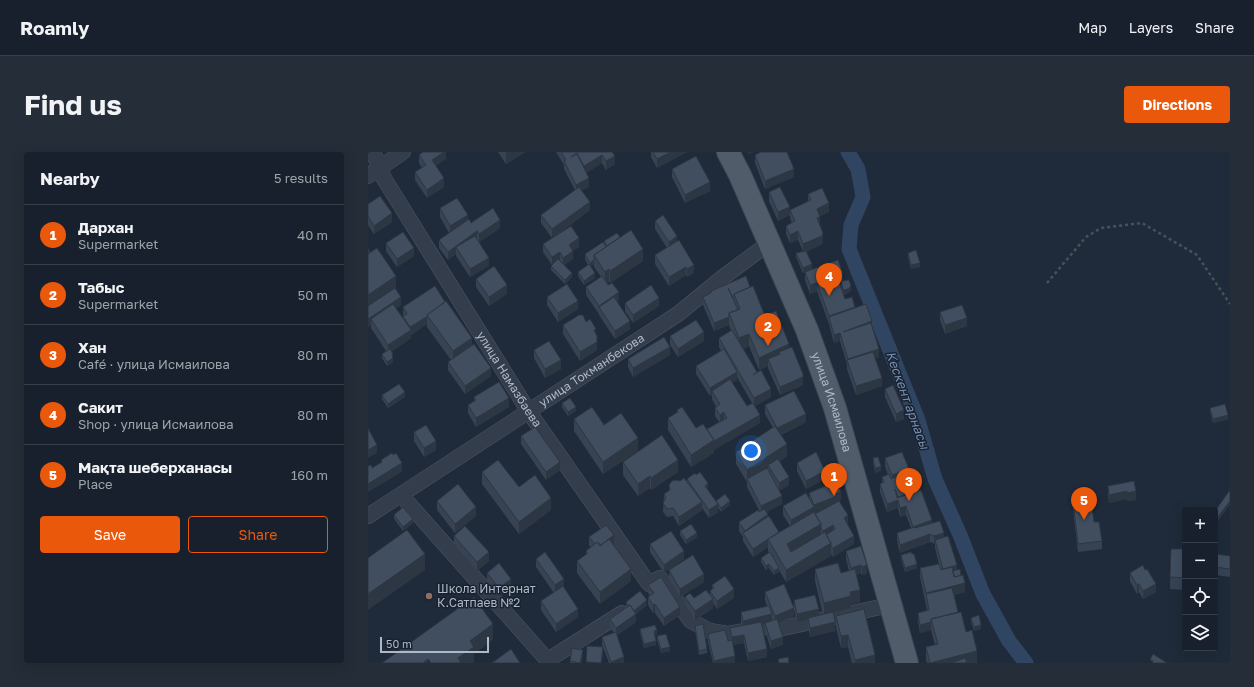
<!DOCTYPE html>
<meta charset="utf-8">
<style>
body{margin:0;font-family:"Golos Text",sans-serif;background:#242d38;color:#f1f3f6}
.controls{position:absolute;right:12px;bottom:12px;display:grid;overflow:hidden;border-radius:4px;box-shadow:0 4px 16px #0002}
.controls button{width:36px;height:36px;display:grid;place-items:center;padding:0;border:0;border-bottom:1px solid #363e48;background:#17202c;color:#f1f3f6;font:20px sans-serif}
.scale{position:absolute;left:12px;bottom:10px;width:109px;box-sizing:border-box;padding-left:4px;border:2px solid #aeb8c7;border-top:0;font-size:11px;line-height:14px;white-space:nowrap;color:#aeb8c7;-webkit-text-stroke:3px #19222f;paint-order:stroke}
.you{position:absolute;left:383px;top:299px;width:14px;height:14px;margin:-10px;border:3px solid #fff;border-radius:50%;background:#1a73e8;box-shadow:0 0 0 6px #1a73e833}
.badge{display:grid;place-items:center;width:26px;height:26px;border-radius:50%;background:#ea580c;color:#fff;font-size:13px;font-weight:700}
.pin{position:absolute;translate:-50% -33px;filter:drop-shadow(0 1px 2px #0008)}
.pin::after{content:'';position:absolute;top:21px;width:14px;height:12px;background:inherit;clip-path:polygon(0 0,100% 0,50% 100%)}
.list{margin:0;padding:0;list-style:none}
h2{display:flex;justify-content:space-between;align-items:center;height:52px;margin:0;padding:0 16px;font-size:17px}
h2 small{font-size:13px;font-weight:400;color:#9ea3a9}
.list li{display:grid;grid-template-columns:26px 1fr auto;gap:12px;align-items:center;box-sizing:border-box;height:60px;padding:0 16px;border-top:1px solid #363e48}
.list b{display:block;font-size:15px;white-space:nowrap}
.list p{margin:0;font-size:13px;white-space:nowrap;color:#9ea3a9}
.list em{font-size:13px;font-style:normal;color:#9ea3a9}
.actions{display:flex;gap:8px;padding:12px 16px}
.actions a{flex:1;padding:9px 0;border:1px solid #ea580c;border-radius:4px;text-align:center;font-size:14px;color:#ea580c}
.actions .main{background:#ea580c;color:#fff}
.icon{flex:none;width:22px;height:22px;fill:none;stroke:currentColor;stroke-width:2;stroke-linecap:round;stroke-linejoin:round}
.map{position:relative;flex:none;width:862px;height:511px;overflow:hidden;border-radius:4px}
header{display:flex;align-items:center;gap:24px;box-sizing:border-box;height:56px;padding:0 20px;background:#17202c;border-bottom:1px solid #363e48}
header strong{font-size:19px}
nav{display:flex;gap:22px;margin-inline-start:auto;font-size:14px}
.intro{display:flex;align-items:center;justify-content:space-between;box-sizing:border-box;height:96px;padding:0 24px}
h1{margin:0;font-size:28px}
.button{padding:10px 18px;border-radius:4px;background:#ea580c;color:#fff;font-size:14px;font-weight:700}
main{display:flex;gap:24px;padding:0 24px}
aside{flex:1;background:#17202c;border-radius:4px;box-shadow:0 4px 16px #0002}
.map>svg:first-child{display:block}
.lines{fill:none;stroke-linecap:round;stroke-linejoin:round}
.canal{stroke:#304561;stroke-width:15}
.street-casing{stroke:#4e5865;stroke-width:16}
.primary-casing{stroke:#3c4654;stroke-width:24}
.path{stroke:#3f5659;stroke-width:2.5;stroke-dasharray:3 3;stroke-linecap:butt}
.street{stroke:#333d4b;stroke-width:15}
.primary{stroke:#515c6b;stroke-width:22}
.wall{fill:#374353;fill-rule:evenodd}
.shaded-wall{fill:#2d3743}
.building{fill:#404e60;stroke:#2d3743}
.education-dot{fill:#8d6e63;stroke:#19222f;stroke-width:1.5}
.labels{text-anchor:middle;stroke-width:3;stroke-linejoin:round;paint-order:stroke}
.street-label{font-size:12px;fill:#aeb8c7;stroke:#19222f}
.poi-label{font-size:12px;fill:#aeb8c7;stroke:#19222f;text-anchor:start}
.water-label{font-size:13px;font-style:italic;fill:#748eb2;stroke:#19222f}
</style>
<header>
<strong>Roamly</strong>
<nav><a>Map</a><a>Layers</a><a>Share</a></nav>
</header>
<div class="intro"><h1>Find us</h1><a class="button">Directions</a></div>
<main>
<aside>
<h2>Nearby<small>5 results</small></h2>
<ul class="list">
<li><span class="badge">1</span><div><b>Дархан</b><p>Supermarket</p></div><em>40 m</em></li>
<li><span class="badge">2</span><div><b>Табыс</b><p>Supermarket</p></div><em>50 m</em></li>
<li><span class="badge">3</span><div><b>Хан</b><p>Café · улица Исмаилова</p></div><em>80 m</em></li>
<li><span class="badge">4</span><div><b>Сакит</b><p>Shop · улица Исмаилова</p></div><em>80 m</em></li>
<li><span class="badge">5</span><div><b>Мақта шеберханасы</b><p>Place</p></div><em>160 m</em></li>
</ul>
<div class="actions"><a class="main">Save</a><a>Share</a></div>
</aside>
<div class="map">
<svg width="862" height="511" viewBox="0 0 862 511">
<rect width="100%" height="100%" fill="#1f2b3a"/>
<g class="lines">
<path class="canal" d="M480 0 490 17 495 45 483 73 481 97 550 268 567 327 592 383 615 442 641 489 658 511"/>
<g class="street-casing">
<g id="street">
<path id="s1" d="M4 0 13 15 15 25 161 260 281 432 292 426 323 469 342 479 359 482 414 472 415 476 522 453"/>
<path d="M0 24 35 0"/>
<path d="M33 343 182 511"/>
<path id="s2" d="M0 364 310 162 354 126 401 91"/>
<path d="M180 508 254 461"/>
</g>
</g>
<g class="primary-casing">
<g id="primary">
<path id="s3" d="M360 0 372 23 439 178 467 256 539 511"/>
</g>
</g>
<path class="path" d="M679 131 718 85 733 76 774 71 829 103 862 152"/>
<use href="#street" class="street"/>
<use href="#primary" class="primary"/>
</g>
<path class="wall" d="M78 0V7L67 14 76 35 59 46 47 28V20L54 16 51 11V3Z
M130 0H157L138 12Z
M188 0H244L247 12 238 18 234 11 218 21 221 35 214 38 222 58 185 86 211 95 205 99V107L196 113 204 125 197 132 183 118V114L184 113 175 100V92L184 86 173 71V63L207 38 196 17V13Z
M283 0H319L289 16 283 5Z
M387 3 426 25 397 37 387 11Z
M304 17 342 39 317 51 304 25Z
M401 40 422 63 410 69 401 49Z
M440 42 461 60 452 64V73L455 89 454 92 438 100 444 117 435 121 428 105V101L435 99 430 88 422 91 418 82V74L424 71 422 66V58L440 49Z
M0 52 24 70 6 82 0 73Z
M72 56 100 68 103 71 132 76 111 90 121 114 102 125 88 104V102L80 108 71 96V88L81 81 72 65Z
M287 69 309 89 326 121 319 125 318 123 301 134 287 112V103L299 96 287 77Z
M252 85 275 109 242 131 241 129 239 131 251 149 249 150 262 177 247 187 231 163V162L218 143V135L233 125 226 115V112L222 115 227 126 216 133 210 124V120L220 113 217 107V102L236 91V89Z
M18 91 46 104 29 115 18 99Z
M2 101 28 136H27L33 153 28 156 35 166V155L67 134 104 193 123 224 97 242 80 218V210L83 208 59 175V172L43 183V186L23 200 25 202V210L19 214 14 206V202L18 199 3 176Z
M540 101 552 115 543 117 540 105Z
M437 120 475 128 483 138 480 141 475 143 477 147 487 156 504 176 511 205 507 206 514 234 488 243 479 217V212L472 189 466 191 461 172 449 139 442 142 437 128ZM473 130V133L475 142 471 131Z
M108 127 139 142 121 154 108 135Z
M382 135 397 164 421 196 435 230V233L412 243 400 216V214L391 218 381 194 375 197 403 245 387 254 392 271 346 298V301L323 315 300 278V266L309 260V258L328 276 339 277 351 270 347 264V256L348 255 344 247V243L342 244 328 222V214L353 199 351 195V186L363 179 361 173 346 179 335 153V145L343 141V139ZM369 225 384 251 379 254 364 231 369 228Z
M179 145 210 157 190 170 179 153Z
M257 151 291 154 265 171 257 159Z
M572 160 599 174 577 182 572 168Z
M218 170 228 181 229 192V198L212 209 195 182V173Z
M302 184 336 189 310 205 302 193Z
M166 198 193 217 177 226 166 206Z
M302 203 265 225 260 215V207Z
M517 237 536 267 528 270 517 245Z
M14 243 37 245 20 256 14 247Z
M106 245 141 255 108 275 100 261V253L106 249Z
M194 251 208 259 200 264 194 255Z
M397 253 438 270 413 283 419 304 412 309 421 333 411 339 414 352 398 360 400 365 411 380 422 374 415 363V354L441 347V341L473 348 469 350V351L480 372H479L486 392 465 405 463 402V404L418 430 411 418V420L406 423 401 416 398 418 393 410V406L401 401 400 399V395L385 405 375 389V385L371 379V370L392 360 379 335V330L368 312V300L405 276 397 262Z
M842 256 860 267 845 271 842 260Z
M206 267 236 273 270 299 235 322 206 279Z
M46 280 68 298 56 305 46 289Z
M153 284 192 318 178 328 153 292Z
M505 306 513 318 512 319 507 321 505 310Z
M517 306 541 320 552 338 564 371 576 385 597 440 586 443 590 460 598 480 609 511H559L558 508V495L567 493 563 478 552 481 550 469V461L559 458 552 425V416L571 412 567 396V392L562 390 532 401 529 389V381L543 376 538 363 532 365 530 356 519 360 512 340V332L514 331V325L520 323 517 314Z
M255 310 310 320 283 338 282 336 270 344 255 323Z
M429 311 457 327 438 337 429 319Z
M114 320 151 335 183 358 151 382 114 332Z
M319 327 340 338 348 349 362 353 353 360 350 356V360L341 366 334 356V358L311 374 305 364 299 365 295 360 296 342 301 339V333L312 329H319Z
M740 334 768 339V348L759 349V347L741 351 740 343Z
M862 338 850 369 847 367V359Z
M69 349 108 364 87 381 69 358Z
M705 350 726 370 734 389V397L710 400 705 358Z
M26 363 45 371 35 379 26 367Z
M312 379 329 385 318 392 312 383Z
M86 384 121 409 109 419 86 392Z
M221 385 246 392H245L263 429 232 452 209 421V409L218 403V399L223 395 221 394Z
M282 392 316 407 296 421 282 400Z
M493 394 499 422 494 423 493 421 488 423 492 450 483 452V456L465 461 467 479 442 485 440 475V468L429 470 426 458V464L410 471 415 493 403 497 397 479V472L394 473 399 505 380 509 376 491 365 493 367 511H345L340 490V482L360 489 363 488 362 485V476L374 474 373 469V460L399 454 397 448V440L426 455V448L451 464 455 463 447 429V417L473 421 481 419 478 407V399Z
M803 397H817V438L802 437Z
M847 402 862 404V425L847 423Z
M533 403 549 416 537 420 533 407Z
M168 407 196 435 210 465 188 480 173 458V449L186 441 168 415Z
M301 418 336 430 312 445 301 427Z
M119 421 143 435 131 445 119 429Z
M762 421 788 440 775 447 771 440 769 442 762 429Z
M280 433 312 463 296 474 287 461H285L280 453V445L282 444 280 441Z
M344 433 366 446 349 457 345 451V456L327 468 317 453V445L326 446 342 444V439L344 438Z
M258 450 279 453 268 462V470L249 483 256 511H241L234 493V485L246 481 242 475V467L258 455Z
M468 464 507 511H484L480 495 473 496 468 476Z
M603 466 613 477 606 479 603 470Z
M327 474 339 497V501L331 503 327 478Z
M272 477 289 482 287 483 288 493 276 496 272 481Z
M289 484 302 499 293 501 289 488Z
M215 503 213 511H202V509Z"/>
<path class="shaded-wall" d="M76 0H78V7L64 17V8Z
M138 0H157L138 12Z
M303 0H319L289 16V7Z
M380 0H386L380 2Z
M234 3V11L216 22V14Z
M247 4V12L238 18V9Z
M426 17V25L397 37V29Z
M76 26V35L59 46V38Z
M221 26V35L208 41V33Z
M342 30V39L317 51V43Z
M222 50V58L184 86V77Z
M461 51V60L449 65V57Z
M422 55V63L410 69V60Z
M24 61V70L6 82V74Z
M100 63V71L82 82V74Z
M452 65V73L449 75V66Z
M132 68V76L111 90V82Z
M109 79V87L88 95V102L80 108V100Z
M430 79V88L422 91V83Z
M455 81V89L454 92 435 101V92Z
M309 84V93L301 98V90Z
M211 86V95L201 101V93Z
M46 96V104L29 115V107Z
M275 97V109L242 131V119Z
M205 99V107L195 114V106Z
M192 100V108L184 114V105Z
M121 106V114L102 125V117Z
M226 108V112L222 115V111Z
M552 111V115L543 117V113Z
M444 112V117L435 121V116Z
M326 113V121L319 125V117Z
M318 115V123L301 134V125Z
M241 117V129L237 132V120Z
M204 121V125L197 132V128Z
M227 121V126L216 133V129Z
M475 121V130L473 129V130L469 132V124Z
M28 124V136L0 155V143Z
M449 131V139L442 142V133Z
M139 133V142L121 154V145Z
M483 134V138L480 141 475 143V138Z
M251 140V149L234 160 231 155V162V154Z
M33 145V153L5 172 3 167V173L0 175V167Z
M291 146V154L265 171V163Z
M210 149V157L190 170V161Z
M487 155V163L461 166V164Z
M59 164V172L43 183V186L20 202V193L42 178V175Z
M361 165V173L346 179V171Z
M599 166V174L577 182V173Z
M262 169V177L247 187V179Z
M504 169V178L475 180Z
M336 180V189L310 205V197Z
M472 181V189L466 191V183Z
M381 182V194L371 198V186Z
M229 184V198L212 209V200Z
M104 186V198L85 212V199Z
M421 192V204L412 202 411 200V209L400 207V214L391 218V206Z
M302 195V203L265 225V216Z
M511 197V205L481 215 480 212V207Z
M25 202V210L19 214V210Z
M193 208V217L177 226V217Z
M123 216V224L97 242V234Z
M369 220V228L346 242 344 239V243L342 244V236Z
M435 222V233L412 243V235Z
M514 226V234L488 243V234Z
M403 237V245L386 255V246Z
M37 240V245L20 256V252Z
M141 246V255L108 275V266Z
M208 255V259L200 264V260Z
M536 258V267L528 270V262Z
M356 260V269L352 271V263Z
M438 262V270L409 284V276Z
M392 263V271L346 298V301L323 315V303L346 288Z
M860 263V267L845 271V267Z
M270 286V299L235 322V310Z
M68 289V298L56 305V296Z
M419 292V304L402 315 400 313V316L380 329 379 327V318Z
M9 293V301L0 306V298Z
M310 308V320L283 338V326Z
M192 310V318L178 328V320Z
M34 311V320L0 340V332Z
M513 314V318L512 319 507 321V316Z
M541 317V325L524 331V323Z
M457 319V327L438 337V329Z
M282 324V336L270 344V332Z
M421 325V333L411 339V331Z
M340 331V340L337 334Z
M552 337V345L530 350V345Z
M759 339V347L741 351V343Z
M768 339V348L759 349V341Z
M473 340V348L469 350V352L446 362V353Z
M414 344V352L393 363V354Z
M183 346V358L151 382V370Z
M530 348V356L519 360V352Z
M362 349V353L353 360V356Z
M862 349V353L850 369V365Z
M334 350V358L311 374V365Z
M350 352V360L341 366V358Z
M538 354V363L532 365V356Z
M108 355V364L87 381V372Z
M446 355V364L423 377V368Z
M400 362V370L377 383V379Z
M480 363V372L476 374V366Z
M45 367V371L35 379V375Z
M564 368V377L545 383V375Z
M453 372V384L419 404V392Z
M465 373V382L455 388V379Z
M329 381V385L318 392V388Z
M576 381V389L567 388V392H566V384Z
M562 382V390L532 401V393Z
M246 383V392L233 402V393Z
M486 384V392L465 405V396Z
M400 387V395L385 405V397Z
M463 391V404L418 430V418Z
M316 399V407L296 421V413Z
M121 400V409L109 419V410Z
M57 402V418L0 458V442Z
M401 412V416L398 418V414Z
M549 412V416L537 420V416Z
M493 413V421L483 424V416Z
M499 413V422L494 423V415Z
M589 413V421L585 419V422L575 425V417Z
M411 416V420L406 423V419Z
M263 417V429L232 452V440Z
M336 422V430L312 445V437Z
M143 427V435L131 445V436Z
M196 427V435L187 442V433Z
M597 431V440L559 449 558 441Z
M771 432V440L769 442V433Z
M788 432V440L775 447V439Z
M366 437V446L349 457V449Z
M492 438V450L483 452V456L456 463V451L482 440Z
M345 447V456L327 468V459Z
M279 448V453L265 464V460Z
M287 452V461H285V453Z
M312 455V463L296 474V466Z
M426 456V464L407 472V464Z
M210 457V465L188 480V472Z
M451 457V465L429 470V462Z
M268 462V470L248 484V476Z
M404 462V471H397V472L375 477V469Z
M467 470V479L442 485V476Z
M563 470V478L552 481V473Z
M125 472V488L106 502V510L105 511H90V506L102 489Z
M613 473V477L606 479V475Z
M289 478V482L286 483V479Z
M376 483V491L364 493V485Z
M480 483V495L473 496V484Z
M415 485V493L403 497V489Z
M288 489V493L276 496V492Z
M235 495V504L234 511H233Z
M302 495V499L293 501V497Z
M399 497V505L380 509V501Z
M609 499V511H562Z
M507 503V511H487V508Z
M367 504V511H346V509Z
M256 505V511H243V510Z
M60 507V511H55Z"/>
<path class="building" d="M55 0H76L64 8 76 26 59 38 47 20 58 13 51 3Z
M193 0H244L247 4 238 9 234 3 216 14 209 1 203 5 209 2 221 26 208 33 196 9 198 8Z
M285 0H303L289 7Z
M393 0H419L426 17 397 29 387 3Z
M328 4 342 30 317 43 304 17Z
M211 35 222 50 184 77 173 63Z
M412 35 422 55 410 60 401 40Z
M454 36 461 51 449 57 452 65 449 66 455 81 454 84 435 92 430 79 422 83 418 74 427 69 422 58 443 48 440 42Z
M12 44 24 61 6 74 0 64V52Z
M89 46 100 63 82 74 72 56Z
M125 56 132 68 111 82 109 79 80 100 71 88 101 67 103 71Z
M295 63 309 84 301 90 287 69Z
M203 74 211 86 201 93 205 99 195 106 192 100 184 105 175 92Z
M263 78 275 97 242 119 241 117 237 120 226 103Z
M35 80 46 96 29 107 18 91Z
M249 81 252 85 239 94 236 89Z
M107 84 121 106 102 117 88 95Z
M311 88 326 113 319 117 318 115 301 125 287 103Z
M235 90 238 95 226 103V108L222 111 217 102Z
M0 96 2 100 0 101Z
M9 96 28 124 0 143V102Z
M548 98 552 111 543 113 540 101Z
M438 99 444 112 435 116 428 101Z
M190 107 204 121 197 128 183 114Z
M470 108 475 121 469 124 477 147 484 145 487 155 461 164 449 131 442 133 437 120Z
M221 112 227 121 216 129 210 120Z
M126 114 139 133 121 145 108 127Z
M234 124 240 133 244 131 251 140 231 154 218 135Z
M378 124 382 135 366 142 365 146 360 136 370 158 361 161V165L346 171 335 145 343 141V139Z
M481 128 483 134 480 137 475 138 473 129Z
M199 132 210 149 190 161 179 145Z
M283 133 291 146 265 163 257 151Z
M67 134 77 150 59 163 60 164 42 175 35 164 39 162 35 155Z
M385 134 397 164 408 159 421 192 391 206 381 182 371 186 361 161 372 157 366 142Z
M27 136 33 145 0 167V154Z
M246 145 262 169 247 179 231 155Z
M78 149 104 186 85 199 59 163Z
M25 152 43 178 20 193 3 167Z
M498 152 504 169 475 180 503 171 511 197 480 207 472 181 466 183 461 165Z
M594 153 599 166 577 173 572 160Z
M211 163H215L218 170 222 167 228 177 226 178 229 184V190L212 200 195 173Z
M328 168 336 180 310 197 302 184Z
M364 178 389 220 385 223 393 218 403 237 386 246 351 186Z
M296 185 302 195 265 216 260 207Z
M181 189 193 208 177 217 166 198Z
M106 192 123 216 97 234 80 210Z
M424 195 435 222V225L412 235 400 207 412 202 411 200Z
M22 197 25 202 24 203 25 206 19 210 14 202Z
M356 197 369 220 342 236 328 214Z
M505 200 514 226 488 234 479 208Z
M362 227 379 254 385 251 392 263 346 289V288L339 277 359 266 356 260 352 263 347 256 352 252 344 239Z
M131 230 141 246 108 266 100 253 108 248 106 245Z
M31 232 37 240 20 252 14 243Z
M525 233 536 258 528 262 517 237Z
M426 239 438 262 409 276 397 253Z
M202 246 208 255 200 260 194 251Z
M857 252 860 263 845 267 842 256Z
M224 255 236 273 253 261 270 286 235 310 206 267Z
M314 255 328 276 335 272 346 288 323 303 300 266 310 260 309 258Z
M58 273 68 289 56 296 46 280Z
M407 274 419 292 379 318 368 300Z
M167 275 192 310 178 320 153 284Z
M0 276 9 293 0 298Z
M294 283 310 308 283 326 282 324 270 332 255 310Z
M448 300 457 319 438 329 429 311Z
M534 300 541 317 524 323 517 306Z
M24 301 25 303 28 301 34 311 0 332V314L3 313 4 316 14 310 13 308Z
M510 305 513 314 512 315 507 316 505 306Z
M410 307 421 325 411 331 400 313Z
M130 308 151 335 167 323 183 346 151 370 114 320Z
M399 316 414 344 393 354 379 327Z
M546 318 552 337 530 345 527 337 529 346 553 338 564 368 545 375 538 354 532 356 530 348 519 352 512 332 516 330 514 325 521 322 523 327Z
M332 320 340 331 337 334 350 352 341 358 319 327 327 321 328 323Z
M316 326 334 350 311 365 305 356 299 357 295 351 298 346 296 342 302 338 301 333 303 330 306 328 312 329Z
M469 329 473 340 468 342 469 344 446 353 441 341Z
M766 329 768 339 759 341V339L741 343 740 334Z
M90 332 108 355 87 372 69 349Z
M862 338V349L850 365 847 363V359Z
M438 341 446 355 423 368 415 354Z
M357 342 362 349 353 356 348 349Z
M723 348 726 370H731L734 389 710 392 705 350Z
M471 349 480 363 476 366 486 384 465 396 463 394V391L458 383 467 377 465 373 455 379 453 376V372L447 362Z
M35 355 45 367 35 375 26 363Z
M396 357 400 362 377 379 371 370 390 358 391 360Z
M446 360 453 372 419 392 423 400 457 380 463 391 418 418 400 387Z
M401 364 411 380 385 397 375 381Z
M572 369 576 381 566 384 562 382 532 393 529 381 547 375V376Z
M323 372 329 381 318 388 312 379Z
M238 373 246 383 233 393 229 390 227 392 221 385Z
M97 374 121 400 109 410 86 384Z
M39 378 57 402 0 442V406Z
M303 379 316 399 296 413 282 392Z
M580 384 589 413 575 417 567 388Z
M241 387 263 417 232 440 209 409 220 401 218 399 229 390 232 394Z
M493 394 499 413 494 415 493 413 483 416 478 399Z
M803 397H817V426L802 425Z
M177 400 196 427 187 433 168 407Z
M402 400 411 416 406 419 401 412 398 414 393 406Z
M543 400 544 402H546L549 412 537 416 533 403Z
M847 402 862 404V417L847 415Z
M325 403 336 422 312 437 301 418Z
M131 411 143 427 131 436 119 421Z
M470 411 473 421 487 417 492 438 482 440 483 444 456 451 447 417Z
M571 412 573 418 584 415 586 425 595 423 597 431 558 441 552 416Z
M775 413 777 418 779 417 788 432 775 439 771 432 769 433 762 421Z
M592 417 593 423 587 425 585 419Z
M357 424 366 437 349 449 342 439 346 436 344 433Z
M293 425 312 455 296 466 287 452 285 453 280 445 286 441 280 433Z
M416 432 426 456 407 464 397 440Z
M195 434 210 457 188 472 173 449Z
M584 436 590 460 563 467V470L552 473 550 461 561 458 558 442Z
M338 438 345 447 327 459 317 445 322 441 326 446Z
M272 439 279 448 266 459 262 453 260 454 258 450Z
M447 443 451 457 429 462 426 448Z
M106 445 125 472 102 489 106 495 90 506 93 511H63L60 507 55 511H14Z
M262 453 268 462 248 476 242 467Z
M401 454 404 462 375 469 373 460Z
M496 457 507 503 487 508 480 483 473 484 468 464Z
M465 460 467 470 442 476 440 466Z
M593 460 598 480 604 478 609 499 562 511 558 495 570 492 563 467Z
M611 463 613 473 606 475 603 466Z
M409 467 415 485 403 489 397 471Z
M393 470 399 497 380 501 376 483 364 485 362 476Z
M335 472 339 497 331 499 327 474Z
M287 473 289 478 286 479 288 489 276 492 272 477Z
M357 478 360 489 364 488 367 504 346 509 340 482Z
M248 480 256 505 243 510 234 485Z
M298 482 302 495 293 497 289 484Z
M219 494 235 495 233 511 218 510Z
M204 496 215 498 212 511 202 509Z
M143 497 152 511H124Z
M785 502 799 511H784L785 509 782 508Z
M420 505 421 511H411L410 507Z
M597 506 599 511H583Z"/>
<circle class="education-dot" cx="61" cy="444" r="4"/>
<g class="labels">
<g class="street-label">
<text dy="4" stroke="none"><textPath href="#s2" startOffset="267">улица Токманбекова</textPath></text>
<text dy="4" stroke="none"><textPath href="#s1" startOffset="266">улица Намазбаева</textPath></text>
<text dy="4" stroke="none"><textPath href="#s3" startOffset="271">улица Исмаилова</textPath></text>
</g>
<g class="poi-label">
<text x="69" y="441">Школа Интернат<tspan x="69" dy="14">К.Сатпаев №2</tspan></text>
</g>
<g class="water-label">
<text transform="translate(540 248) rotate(70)" y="5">Кескент арнасы</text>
</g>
</g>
</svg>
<div class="controls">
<button>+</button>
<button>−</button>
<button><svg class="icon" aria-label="locate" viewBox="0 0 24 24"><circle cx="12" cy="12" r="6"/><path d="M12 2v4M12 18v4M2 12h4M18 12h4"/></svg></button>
<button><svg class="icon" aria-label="layers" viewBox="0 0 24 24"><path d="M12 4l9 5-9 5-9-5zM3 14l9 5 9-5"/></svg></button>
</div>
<div class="scale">50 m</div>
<div class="you"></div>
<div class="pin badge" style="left:466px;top:344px">1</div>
<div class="pin badge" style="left:400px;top:194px">2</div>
<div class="pin badge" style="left:541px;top:349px">3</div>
<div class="pin badge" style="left:461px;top:144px">4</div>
<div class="pin badge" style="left:716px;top:368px">5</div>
</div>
</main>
